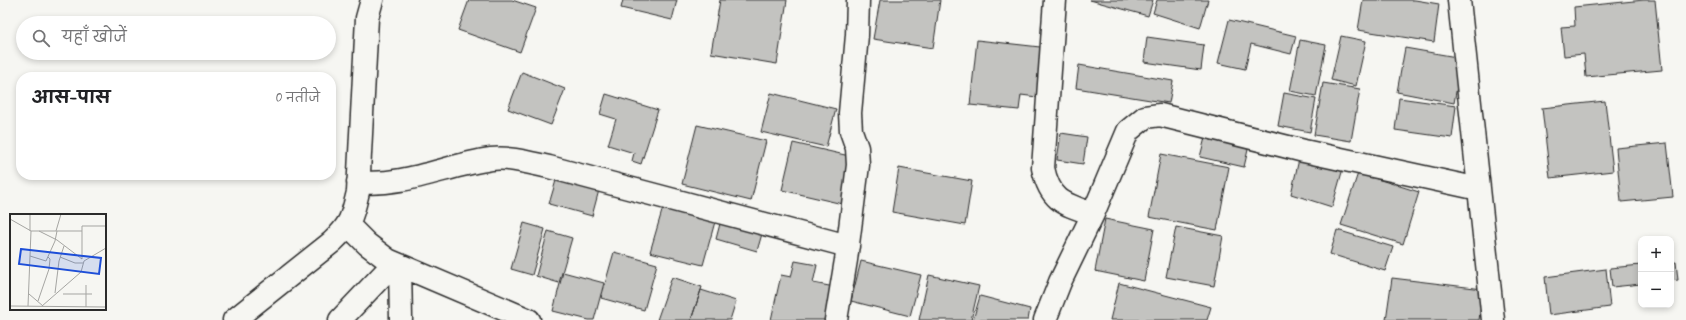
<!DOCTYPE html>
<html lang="hi">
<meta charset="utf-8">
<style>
body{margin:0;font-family:Mynerve,"Playpen Sans Deva",sans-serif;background:#f2f2f2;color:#202124}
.controls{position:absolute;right:12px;bottom:12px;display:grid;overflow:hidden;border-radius:8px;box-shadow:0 2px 6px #0003}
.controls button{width:36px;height:36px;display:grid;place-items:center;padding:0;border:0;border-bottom:1px solid #e0e0e0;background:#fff;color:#202124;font:20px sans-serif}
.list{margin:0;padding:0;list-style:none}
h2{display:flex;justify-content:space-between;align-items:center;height:52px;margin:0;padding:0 16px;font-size:17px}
h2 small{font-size:13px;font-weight:400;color:#757577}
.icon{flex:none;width:22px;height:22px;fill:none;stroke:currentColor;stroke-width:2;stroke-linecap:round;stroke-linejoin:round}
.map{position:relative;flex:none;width:1686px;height:320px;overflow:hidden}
.search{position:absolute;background:#fff;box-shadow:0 2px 6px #0003;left:16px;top:16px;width:320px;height:44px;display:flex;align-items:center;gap:10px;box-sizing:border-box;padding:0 14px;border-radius:22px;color:#757577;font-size:15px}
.panel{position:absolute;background:#fff;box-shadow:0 2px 6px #0003;left:16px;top:72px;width:320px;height:108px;border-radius:16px}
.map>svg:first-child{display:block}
.building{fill:#c3c3c0;stroke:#2b2b2b}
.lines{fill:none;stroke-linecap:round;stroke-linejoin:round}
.minor-casing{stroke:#2b2b2b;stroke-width:25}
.minor{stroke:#f6f6f2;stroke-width:22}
.inset-road{fill:none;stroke:#a5a5a2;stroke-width:1}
.view{fill:#1d4ed8;fill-opacity:0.15;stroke:#1d4ed8;stroke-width:2}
.inset-edge{fill:none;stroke:#2b2b2b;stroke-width:2}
</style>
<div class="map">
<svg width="1686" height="320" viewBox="0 0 1686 320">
<rect width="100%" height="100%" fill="#f6f6f2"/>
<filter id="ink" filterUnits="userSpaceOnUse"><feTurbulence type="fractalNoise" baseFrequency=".025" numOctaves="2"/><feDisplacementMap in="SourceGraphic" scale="8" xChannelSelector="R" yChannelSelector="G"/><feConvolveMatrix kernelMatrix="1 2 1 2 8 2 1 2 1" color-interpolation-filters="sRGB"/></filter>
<g filter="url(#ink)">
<path class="building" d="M469 0H512L536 8 520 52 458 30Z
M623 0H677L672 20 621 8Z
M720 0H787L777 64 711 53Z
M880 0H940L933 48 873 39Z
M1090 0H1153L1148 16Z
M1157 0H1208L1200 28 1153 13Z
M1363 0H1415L1439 4 1434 42 1358 30Z
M1644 0H1655L1662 70 1586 77 1584 54 1564 56 1561 27 1575 26 1574 7Z
M1229 20 1296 36 1291 54 1251 44 1245 69 1218 63Z
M1341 36 1366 41 1356 86 1331 80Z
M1147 37 1204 45 1201 70 1144 62Z
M977 40 1049 48 1045 98 1021 95 1019 110 970 105Z
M1300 40 1326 45 1316 96 1290 91Z
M1405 48 1462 58 1454 103 1397 92Z
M1079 65 1173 81 1169 103 1076 88Z
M522 72 565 89 551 125 508 109Z
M1323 83 1360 89 1351 141 1314 135Z
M771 93 836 109 826 147 761 132Z
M1284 93 1316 99 1310 132 1278 126Z
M606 94 658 110 641 164 632 161 634 153 608 145 616 119 600 114Z
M1399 98 1456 106 1452 138 1395 130Z
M1605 101 1613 171 1550 178 1542 108Z
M697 125 766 141 751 201 682 184Z
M1207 130 1250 141 1244 167 1200 157Z
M1061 133 1087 137 1083 164 1057 160Z
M793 143 858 158 847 205 782 190Z
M1667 143 1673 197 1621 202 1616 148Z
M1161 154 1229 167 1217 230 1149 217Z
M1300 155 1344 165 1332 207 1291 194Z
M899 168 972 181 965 225 892 212Z
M1358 173 1419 192 1403 244 1341 225Z
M557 177 599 190 592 216 549 204Z
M664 204 716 218 703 265 650 252Z
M722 216 764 227 757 251 716 239Z
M1105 219 1154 229 1144 281 1095 271Z
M524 223 545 229 532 275 511 269Z
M1176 227 1223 236 1214 286 1166 277Z
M1337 230 1393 247 1385 271 1330 254Z
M548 231 572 238 559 283 536 276Z
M614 252 657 264 644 310 601 298Z
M795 261 817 265 813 283 840 288 833 320H771L781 275 791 277Z
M861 261 921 275 910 316 851 301Z
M1676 262 1678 280 1671 281V263Z
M1641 265V284L1612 287 1610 268Z
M1606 269 1610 307 1549 315 1545 277Z
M563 272 604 283 594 320H589L553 311Z
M929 275 979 286 971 320H919Z
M672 277 702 287 691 320H657Z
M1392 278 1483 289 1479 320H1386Z
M1119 283 1211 307 1207 320H1110Z
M701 290 736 301 730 320H691Z
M980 296 1030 309 1028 320H973Z"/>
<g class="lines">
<g class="minor-casing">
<path id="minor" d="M1055 0 1043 168C1050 201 1064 204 1093 214
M1459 0 1493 320
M358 182C404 187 447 165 491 159 511 157 530 163 549 167L848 246
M348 225 367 244 388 260 529 320
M400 265 401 320
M234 320 332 242C351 224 352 217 358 192L367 18 372 0
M340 320 394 263
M836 320 846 260 858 165 857 148 851 131 850 113 857 35 858 0
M1045 320 1060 282 1093 214 1128 131 1145 117 1160 115 1304 151 1479 189"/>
</g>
<use href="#minor" class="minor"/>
</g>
</g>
<g transform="translate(10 214)">
<rect width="96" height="96" fill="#f6f6f2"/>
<path class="inset-road" d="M0 5 21 17H72M20 17V0M29 17 47 26 72 45M46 17 51 0M20 42 36 47 45 27 47 17M50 43 65 49H73M72 45V12H96M76 71V93M45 79 49 47 54 32M19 80 33 92M53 80H82M28 87 39 55 40 45 38 43M0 92 96 93M18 92 21 17M32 92 71 58 74 47 96 34"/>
<path class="view" d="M11 35 91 44 89 60 9 50Z"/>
<rect width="96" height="96" class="inset-edge"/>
</g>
</svg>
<div class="controls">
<button>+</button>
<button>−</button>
</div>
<div class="search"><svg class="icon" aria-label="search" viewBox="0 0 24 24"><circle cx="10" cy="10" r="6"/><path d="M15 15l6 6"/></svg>यहाँ खोजें</div>
<section class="panel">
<h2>आस-पास<small>0 नतीजे</small></h2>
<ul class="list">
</ul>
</section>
</div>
